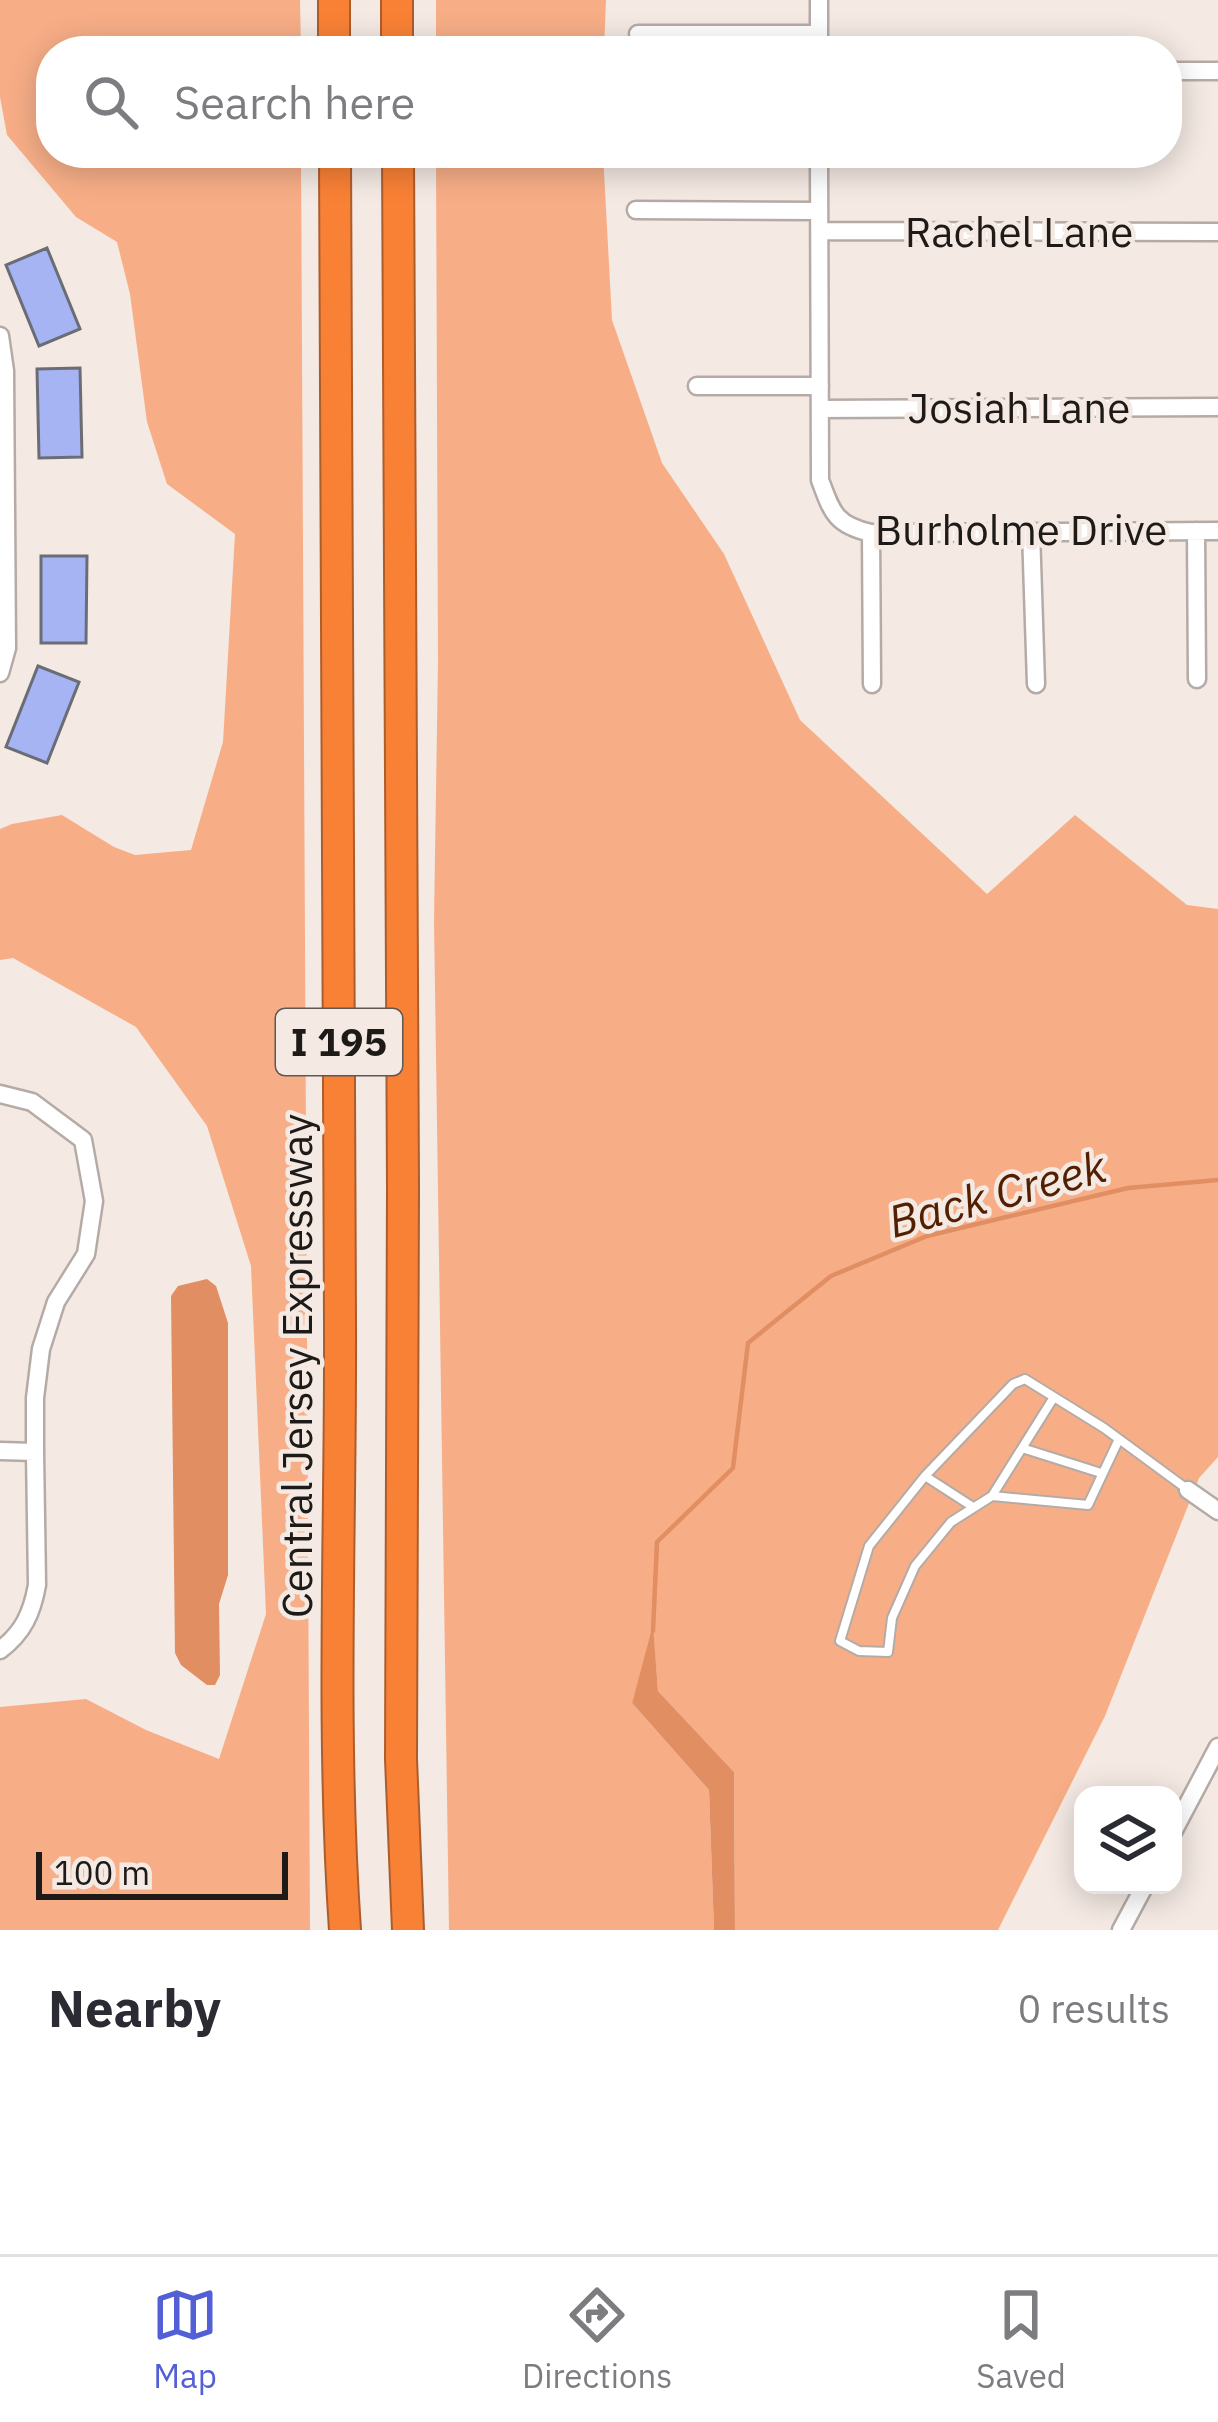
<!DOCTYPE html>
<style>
body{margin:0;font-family:"IBM Plex Sans",sans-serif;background:#f7f7f7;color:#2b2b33}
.controls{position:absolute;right:36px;bottom:36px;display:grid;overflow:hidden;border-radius:24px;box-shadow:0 6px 30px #0003}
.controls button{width:108px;height:108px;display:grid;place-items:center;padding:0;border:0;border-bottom:3px solid #e1e1e2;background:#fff;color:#2b2b33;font:60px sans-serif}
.scale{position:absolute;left:36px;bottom:30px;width:252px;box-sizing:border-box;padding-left:12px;border:6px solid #1e1a18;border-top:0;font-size:33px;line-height:42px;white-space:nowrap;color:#1e1a18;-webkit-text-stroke:9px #f4e9e3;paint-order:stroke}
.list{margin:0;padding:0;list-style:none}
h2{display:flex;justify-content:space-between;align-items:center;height:156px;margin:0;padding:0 48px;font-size:51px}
h2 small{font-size:39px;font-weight:400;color:#7c7c81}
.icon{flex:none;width:66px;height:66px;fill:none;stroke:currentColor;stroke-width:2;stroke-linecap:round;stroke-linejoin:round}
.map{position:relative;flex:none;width:1218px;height:1930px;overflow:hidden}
.search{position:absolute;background:#fff;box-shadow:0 6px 30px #0003;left:36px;right:36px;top:36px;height:132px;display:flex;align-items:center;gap:30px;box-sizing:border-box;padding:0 42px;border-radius:48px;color:#7c7c81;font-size:45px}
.sheet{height:324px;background:#fff}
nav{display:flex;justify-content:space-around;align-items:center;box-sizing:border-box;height:168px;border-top:3px solid #e1e1e2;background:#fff;font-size:33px;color:#7c7c81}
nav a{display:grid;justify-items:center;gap:6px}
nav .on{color:#525fd5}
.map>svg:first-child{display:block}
.green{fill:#f7ae87}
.water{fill:#e08e62}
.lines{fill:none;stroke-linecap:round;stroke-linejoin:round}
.stream{stroke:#e08e62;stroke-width:4.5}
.building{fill:#a6b4f4;stroke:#6b6d76;stroke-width:3}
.service-casing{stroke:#b5aba6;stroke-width:12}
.minor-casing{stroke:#b5aba6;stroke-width:21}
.motorway-casing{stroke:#ac5d2c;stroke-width:34}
.service{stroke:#fff;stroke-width:8}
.minor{stroke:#fff;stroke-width:16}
.motorway{stroke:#f98136;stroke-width:30}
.labels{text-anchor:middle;stroke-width:9;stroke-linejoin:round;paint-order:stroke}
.shield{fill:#f4e9e3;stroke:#5e5855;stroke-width:3}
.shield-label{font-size:39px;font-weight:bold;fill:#1e1a18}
.street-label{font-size:42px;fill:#1e1a18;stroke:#f4e9e3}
.water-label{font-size:45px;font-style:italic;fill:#521f00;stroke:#f4e9e3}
</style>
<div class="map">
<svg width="1218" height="1930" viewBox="0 0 1218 1930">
<rect width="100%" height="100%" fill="#f4e9e3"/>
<path class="green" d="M0 0H300L301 51H51V153H301L310 1930H0V1707L86 1699 146 1730 219 1759 266 1614 251 1266 207 1126 136 1027 13 958 0 960V829L12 824 62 815 114 847 135 855 191 850 223 742 235 534 167 484 147 422 130 294 117 242 76 217 7 135 0 97Z
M436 0H606L604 51H436Z
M436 153H603L612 320 662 463 724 554 800 720 987 894 1075 815 1187 905 1218 909V1457L1199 1478 1105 1716 998 1930H735L734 1772 658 1691 653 1629 632 1703 709 1790 714 1930H449L434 921 438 662Z"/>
<path class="water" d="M207 1279 216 1286 228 1323V1575L219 1604 220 1675 215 1685H207L181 1665 175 1653 171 1296 178 1286Z
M653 1625 658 1691 734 1772 735 1930H714L709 1790 632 1703Z"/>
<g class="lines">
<path class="stream" d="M653 1631 657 1542 733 1468 748 1343 831 1276 927 1236 1128 1188 1218 1180"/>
</g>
<path class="building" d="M47 248 80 329 39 346 6 265Z
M80 368 82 457 39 458 37 369Z
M41 556H87L86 643H41Z
M38 666 79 682 47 763 6 747Z"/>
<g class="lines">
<g class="service-casing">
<path id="service" d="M1119 1439 1088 1505 992 1496 951 1522 915 1566 892 1618 888 1652 859 1651 840 1641 869 1546 925 1476 1013 1384 1025 1379 1104 1428 1187 1489
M1022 1448 1101 1473
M925 1476 973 1507
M992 1496 1054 1397"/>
</g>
<g class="minor-casing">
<path id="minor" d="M819 0V51
M638 34H819
M1167 71H1218
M819 153 820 480C832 512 835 525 871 533L1218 531
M636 210 819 211
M820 231 1218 232
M0 336 5 371 7 648 0 673
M697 386H820
M820 409 1218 407
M1031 531 1036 684
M1196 531 1197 679
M871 533 872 684
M0 1094 32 1102 83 1140 94 1201 86 1254 56 1302 41 1349 35 1398V1452
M0 1451 35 1452 37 1585C32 1613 23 1633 0 1650
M1188 1490 1218 1511
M1173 1832 1218 1747
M1121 1930 1145 1885"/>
</g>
<g class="motorway-casing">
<path id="motorway" d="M334 0V51
M397 0V51
M335 153C336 543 338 933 340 1323 341 1525 331 1728 345 1930
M398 153 403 1188 401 1759 408 1930"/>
</g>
<use href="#service" class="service"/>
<use href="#minor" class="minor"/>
<use href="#motorway" class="motorway"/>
</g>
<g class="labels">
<rect class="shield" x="276" y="1009" width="126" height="66" rx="9"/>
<g class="shield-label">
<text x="339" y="1056">I 195</text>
</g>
<g class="street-label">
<text x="1019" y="247">Rachel Lane</text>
<text x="1019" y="423">Josiah Lane</text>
<text x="1021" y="545">Burholme Drive</text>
<text transform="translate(297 1366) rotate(-90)" y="15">Central Jersey Expressway</text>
</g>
<g class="water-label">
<text transform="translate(997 1194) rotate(-15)" y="16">Back Creek</text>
</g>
</g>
</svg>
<div class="controls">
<button><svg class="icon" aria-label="layers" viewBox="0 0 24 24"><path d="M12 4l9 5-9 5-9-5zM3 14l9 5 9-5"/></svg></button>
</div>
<div class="scale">100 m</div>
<div class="search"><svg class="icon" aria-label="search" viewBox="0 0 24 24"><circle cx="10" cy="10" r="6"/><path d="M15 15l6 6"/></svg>Search here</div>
</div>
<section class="sheet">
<h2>Nearby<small>0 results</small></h2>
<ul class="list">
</ul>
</section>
<nav>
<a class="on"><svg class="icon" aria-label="map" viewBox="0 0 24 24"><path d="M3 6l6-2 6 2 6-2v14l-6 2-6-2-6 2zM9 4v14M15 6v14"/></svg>Map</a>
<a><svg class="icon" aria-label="directions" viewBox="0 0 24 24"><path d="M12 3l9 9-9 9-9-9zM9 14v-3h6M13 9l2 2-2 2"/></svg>Directions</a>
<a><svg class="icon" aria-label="saved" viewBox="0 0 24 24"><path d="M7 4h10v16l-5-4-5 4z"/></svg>Saved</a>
</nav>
